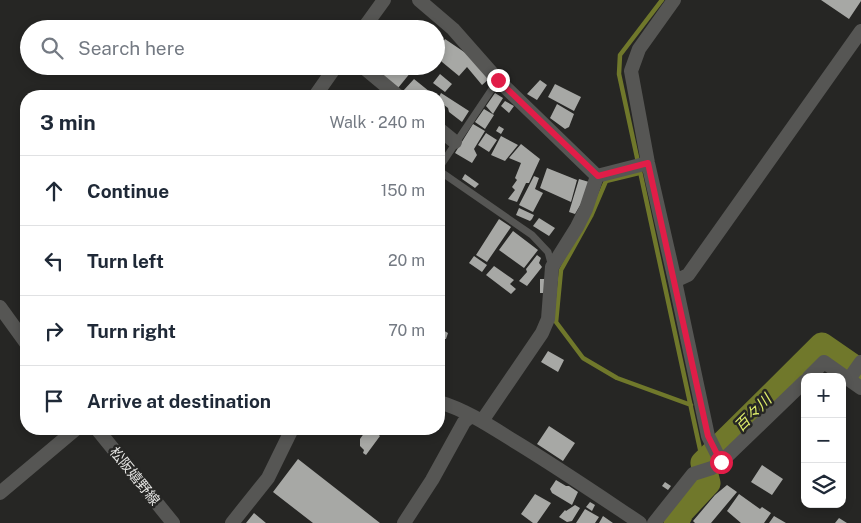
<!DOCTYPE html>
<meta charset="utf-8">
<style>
body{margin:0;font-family:"Public Sans","Noto Sans JP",sans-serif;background:#f2f2f3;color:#1f2937}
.controls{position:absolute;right:15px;bottom:15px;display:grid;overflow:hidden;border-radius:10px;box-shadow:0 2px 8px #0003}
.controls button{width:45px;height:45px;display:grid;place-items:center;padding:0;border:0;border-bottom:1px solid #e0e1e3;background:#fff;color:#1f2937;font:25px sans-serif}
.stop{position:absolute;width:15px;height:15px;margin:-11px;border:4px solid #e11d48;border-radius:50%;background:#fff}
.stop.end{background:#e11d48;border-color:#fff;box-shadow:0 1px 5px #0008}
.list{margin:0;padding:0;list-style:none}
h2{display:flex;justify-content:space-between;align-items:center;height:65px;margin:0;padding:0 20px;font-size:21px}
h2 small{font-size:16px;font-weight:400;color:#747a83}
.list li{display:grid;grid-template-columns:32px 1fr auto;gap:15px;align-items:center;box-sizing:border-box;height:70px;padding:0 20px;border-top:1px solid #e0e1e3}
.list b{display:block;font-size:19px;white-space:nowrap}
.list em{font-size:16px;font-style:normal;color:#747a83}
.icon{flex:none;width:28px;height:28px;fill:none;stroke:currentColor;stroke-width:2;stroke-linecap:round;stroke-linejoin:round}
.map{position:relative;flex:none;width:861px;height:523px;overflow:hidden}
.search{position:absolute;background:#fff;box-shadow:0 2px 8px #0003;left:20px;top:20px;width:425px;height:55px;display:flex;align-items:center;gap:12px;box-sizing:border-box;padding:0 18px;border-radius:28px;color:#747a83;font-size:19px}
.panel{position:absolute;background:#fff;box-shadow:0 2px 8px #0003;left:20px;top:90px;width:425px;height:345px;border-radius:20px}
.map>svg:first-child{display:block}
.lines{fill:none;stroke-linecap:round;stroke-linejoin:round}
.stream{stroke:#70782b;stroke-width:4.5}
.river{stroke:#70782b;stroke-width:25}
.building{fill:#a7a8a5}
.service{stroke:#565654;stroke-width:7}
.minor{stroke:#565654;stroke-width:14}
.secondary{stroke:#565654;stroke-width:14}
.route{stroke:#e11d48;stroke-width:6}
.labels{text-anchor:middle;stroke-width:5;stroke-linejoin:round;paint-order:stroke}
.street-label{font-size:14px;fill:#e6e6e4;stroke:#262624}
.water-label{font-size:15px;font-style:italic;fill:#dfee6a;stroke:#262624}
</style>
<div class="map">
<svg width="861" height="523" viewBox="0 0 861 523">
<rect width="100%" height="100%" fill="#262624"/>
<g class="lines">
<path class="stream" d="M662 0 620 55 619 74 703 463
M639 173 606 181 591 216 561 270 556 322 583 358 617 378 691 405"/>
<path class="river" d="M676 523 682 511 708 483 703 463 822 345 861 372"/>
</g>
<path class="building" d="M821 0H861V1L849 19Z
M436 31 444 38 436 48Z
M445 39 473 58 489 79 482 85 467 67 459 76 436 57V51Z
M390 66H404L411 72 398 88 382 75Z
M414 66H425L421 72Z
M440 74 452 84 445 92 433 83Z
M414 79 435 96H408L403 91Z
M540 80 547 85 537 100 527 94Z
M555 84 581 97 574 111 548 97Z
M441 93 469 111 462 122 449 112 448 108 439 101V97Z
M495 93 503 98 493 114 486 106Z
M505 101 514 106 509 113 501 106Z
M557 104 574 114 569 127 565 129 550 118Z
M484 109 494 115 485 129 475 122Z
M473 124 485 131 474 149 477 155 472 163 455 153Z
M499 126 504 129 501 134 496 131Z
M486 133 497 140 489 152 478 145Z
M501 136 518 145 505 161 491 155Z
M521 144 540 159 529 183H526L517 202 508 199 515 190 512 187 517 180 515 178 521 163 509 158Z
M547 168 577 180 571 202 540 188Z
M465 174 479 184 475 188 462 179Z
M534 176 539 178 535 189 543 193 533 212 519 205Z
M579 179 589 182 582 202 575 214 569 212Z
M519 208 534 215 532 219 530 221 516 215Z
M539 218 555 228 549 236 533 226Z
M499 219 511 227 487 262 476 255Z
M513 231 538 250 524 268 499 250Z
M537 255 541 258 539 263 542 267 527 286 519 281 527 272 526 269Z
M474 256 487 265 482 272 469 263Z
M494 266 514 280 510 284 516 289 511 294 486 275Z
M540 279H544V293H540Z
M439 328 448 333 446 339H443L440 344 439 343Z
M548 351 564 360 558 372 541 362Z
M549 426 575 443 563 461 537 444Z
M367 429H372L380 436 366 455 363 453 364 450 360 446V439Z
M298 459 380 523H313L273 492Z
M762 465 783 479 772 495 751 482Z
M556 480 566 486H569L578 492 572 505 552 493 550 489Z
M665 482 671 486 668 490 662 486Z
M727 485 737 492 711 523H695L693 521 715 495Z
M535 494 551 503 537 523H533L521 514Z
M739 494 760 509 762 507 771 513 764 523H741L727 511Z
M590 502 595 505 592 511 586 507Z
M575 505 580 508 572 521 567 522 559 517 565 510 566 511Z
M585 509 599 517 595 523H576Z
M254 513 266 523H246Z
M603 516 613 523H599Z
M774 516 786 523H769Z
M839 518 847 523H835Z"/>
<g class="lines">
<path class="service" d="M498 80 441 165V172L532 235 548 252 552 267"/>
<path class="minor" d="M419 0 453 29 498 80 597 176 648 163
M674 0 639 49 631 71 648 163 675 281
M363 29 384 0
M362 66 398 96
M315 96 336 66
M439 129 455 142
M809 377 824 362 861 388
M849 379 861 362
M439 402C466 410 490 426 514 441 557 467 598 495 640 523
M482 421 542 333 548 319 552 267 577 227 586 209 597 176
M721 462 805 381
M0 493 76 429
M232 523 268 478 292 429
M404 523 432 480 464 422 471 416
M654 523 693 474 712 468 721 462 708 436 675 281 688 275 861 31"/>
<path class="secondary" d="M0 307 26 343
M97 429 173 523"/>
</g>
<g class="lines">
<path class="route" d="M498 80 598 176 648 163 708 436 721 462"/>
</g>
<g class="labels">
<g class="street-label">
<text transform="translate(135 476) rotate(51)" y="5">松阪嬉野線</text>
</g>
<g class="water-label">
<text transform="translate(753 413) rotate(-45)" y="5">百々川</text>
</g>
</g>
</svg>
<div class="controls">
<button>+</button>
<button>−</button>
<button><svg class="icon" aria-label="layers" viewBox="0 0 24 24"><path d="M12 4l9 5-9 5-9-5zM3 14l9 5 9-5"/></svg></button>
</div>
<div class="stop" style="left:721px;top:462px"></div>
<div class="stop end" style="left:498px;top:80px"></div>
<div class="search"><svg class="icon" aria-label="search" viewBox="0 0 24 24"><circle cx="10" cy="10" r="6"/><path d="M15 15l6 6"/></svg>Search here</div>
<section class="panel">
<h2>3 min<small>Walk · 240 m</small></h2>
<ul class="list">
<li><svg class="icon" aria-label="ahead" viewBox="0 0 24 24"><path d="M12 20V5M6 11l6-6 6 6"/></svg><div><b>Continue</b></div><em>150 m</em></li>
<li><svg class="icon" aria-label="left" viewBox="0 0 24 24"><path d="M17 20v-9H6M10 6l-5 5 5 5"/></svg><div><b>Turn left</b></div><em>20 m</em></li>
<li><svg class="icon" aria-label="right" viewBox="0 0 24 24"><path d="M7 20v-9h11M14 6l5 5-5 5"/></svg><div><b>Turn right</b></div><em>70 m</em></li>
<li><svg class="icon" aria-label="arrive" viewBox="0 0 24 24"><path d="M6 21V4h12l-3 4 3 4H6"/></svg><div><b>Arrive at destination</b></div></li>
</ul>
</section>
</div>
